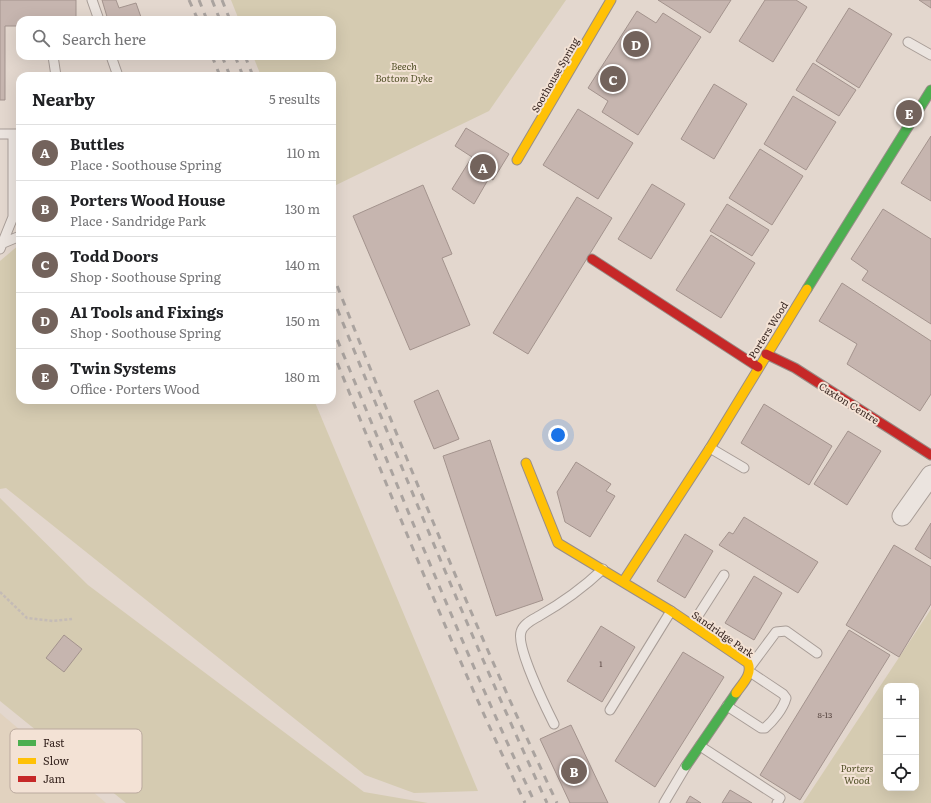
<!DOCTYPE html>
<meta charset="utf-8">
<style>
body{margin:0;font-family:Literata,serif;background:#f6f6f6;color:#202124}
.controls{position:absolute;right:12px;bottom:12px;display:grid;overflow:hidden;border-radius:8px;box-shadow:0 4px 16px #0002}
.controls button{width:36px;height:36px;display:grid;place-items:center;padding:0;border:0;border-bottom:1px solid #e0e0e0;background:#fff;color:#202124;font:20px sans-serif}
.you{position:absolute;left:558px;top:435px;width:14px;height:14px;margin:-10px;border:3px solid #fff;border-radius:50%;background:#1a73e8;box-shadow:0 0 0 6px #1a73e833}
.badge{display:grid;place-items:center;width:26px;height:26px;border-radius:50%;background:#73635c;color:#fff;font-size:13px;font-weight:700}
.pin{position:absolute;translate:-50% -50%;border:2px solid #fff;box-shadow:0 1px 4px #0006}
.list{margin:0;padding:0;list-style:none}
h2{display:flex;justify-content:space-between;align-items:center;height:52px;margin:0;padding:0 16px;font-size:17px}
h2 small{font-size:13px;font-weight:400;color:#757577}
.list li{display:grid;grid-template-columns:26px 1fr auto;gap:12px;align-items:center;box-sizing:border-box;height:56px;padding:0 16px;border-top:1px solid #e0e0e0}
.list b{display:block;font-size:15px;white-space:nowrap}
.list p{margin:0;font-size:13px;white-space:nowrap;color:#757577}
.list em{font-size:13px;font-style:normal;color:#757577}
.icon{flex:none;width:22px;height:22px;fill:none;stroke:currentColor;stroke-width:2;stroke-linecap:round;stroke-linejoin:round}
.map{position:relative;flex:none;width:931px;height:803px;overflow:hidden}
.search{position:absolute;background:#fff;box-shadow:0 4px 16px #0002;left:16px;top:16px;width:320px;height:44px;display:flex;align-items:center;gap:10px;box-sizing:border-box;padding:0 14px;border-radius:12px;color:#757577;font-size:15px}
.panel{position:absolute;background:#fff;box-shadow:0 4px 16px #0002;left:16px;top:72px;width:320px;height:332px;border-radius:12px}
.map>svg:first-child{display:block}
.farmland{fill:#e1d2bf}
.green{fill:#d5cbb1;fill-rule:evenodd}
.building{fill:#c6b5af;stroke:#a3938d}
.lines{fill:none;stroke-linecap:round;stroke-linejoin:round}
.lane-casing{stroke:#a89d97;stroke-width:11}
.street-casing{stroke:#a89d97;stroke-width:21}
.fast-casing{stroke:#988d87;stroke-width:11}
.slow-casing{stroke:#988d87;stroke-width:11}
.jam-casing{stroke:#988d87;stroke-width:11}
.path{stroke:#c4bbb6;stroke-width:2.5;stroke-dasharray:3 2;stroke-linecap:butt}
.lane{stroke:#ebe4df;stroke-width:9}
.street{stroke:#ebe4df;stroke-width:19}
.fast{stroke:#4caf50;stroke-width:9}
.slow{stroke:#ffc107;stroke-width:9}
.jam{stroke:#c62828;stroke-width:9}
.rail{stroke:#aaa39f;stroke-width:3;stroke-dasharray:7 7;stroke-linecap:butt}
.labels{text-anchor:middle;stroke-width:4;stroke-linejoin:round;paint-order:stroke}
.number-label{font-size:8px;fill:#5a4843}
.park-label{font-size:10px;font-style:italic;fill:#515027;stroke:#f3e2d5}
.street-label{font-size:10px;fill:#36241f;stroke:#f3e2d5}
.key{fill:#f3e2d5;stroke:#baa99e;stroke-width:1}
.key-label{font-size:11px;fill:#36241f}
</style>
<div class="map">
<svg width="931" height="803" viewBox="0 0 931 803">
<rect width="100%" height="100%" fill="#e3d7ce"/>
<path class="farmland" d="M0 713 106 803H0Z"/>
<path class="green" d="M231 0H566L489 111 332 187V76H261L253 56H332V20H239Z
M20 244V400H314L478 791 414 793 365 775 6 488 0 489V261Z
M0 498 88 585 364 792 428 803H126L0 701Z
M931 609V803H803ZM886 686H916V788H886Z"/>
<path class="building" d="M0 0H76V20H20V26H5V100H0Z
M102 0H116L119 8 136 3 142 20H108Z
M658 0H731L710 33Z
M765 0H796L807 7 773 62 739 41Z
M919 0H931V8Z
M849 8 892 34 859 88 816 61Z
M637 11 656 23 663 13 701 37 638 135 602 112 608 101 588 88Z
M813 63 856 90 839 116 796 90Z
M714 84 747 104 714 159 681 139Z
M793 96 836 122 806 170 764 144Z
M578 109 633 143 598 199 543 165Z
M466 128 509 154 493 180 489 178 474 204 452 189 472 157 455 146Z
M931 136V201L901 183Z
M760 149 803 176 772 225 729 198Z
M652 184 685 204 651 259 618 239Z
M423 185 452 254 442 258 470 325 410 350 353 216Z
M577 197 612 218 528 354 493 333Z
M727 204 769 230 752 256 710 231Z
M883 209 931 239V324L862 280 868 271 851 259Z
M711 235 755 263 721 318 676 290Z
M842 283 931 341V394L920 411 847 364 857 344 819 321Z
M438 390 459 439 434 449 414 401Z
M764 404 832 446 809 485 741 443Z
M848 431 881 451 847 505 814 484Z
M490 440 543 600 496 616 443 456Z
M576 462 611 484 606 491 615 496 590 537 565 522 557 492Z
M744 517 818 562 798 593 719 545 729 532 733 534Z
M931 523V559L915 549Z
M685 534 713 551 685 598 657 581Z
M894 545 931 567V604L899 657 846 625Z
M754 576 782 593 754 640 725 623Z
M601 626 635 647 602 702 567 681Z
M849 630 890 655 800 800 760 775Z
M64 635 82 649 64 672 46 658Z
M683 652 724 677 655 787 615 761Z
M571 725 608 803H570L540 739Z
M730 790 752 803H722Z
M690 796 701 803H686Z"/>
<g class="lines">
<g class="lane-casing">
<path id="lane" d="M92 0 99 20
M908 42 931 55
M53 56 56 76
M111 56 118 76
M0 134H20
M1 244 20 236
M0 249 13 217V134
M710 448 744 468
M692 625 724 575
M750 667 776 632 786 631 817 653
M727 706 761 728H765C773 721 783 709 786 698L783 694 750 672
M610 710 671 611
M554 724C546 708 516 647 521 632 523 624 532 620 539 616 562 603 583 588 603 569
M700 746 780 798 777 803
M664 803 686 766"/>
</g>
<g class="street-casing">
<path id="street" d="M902 516 931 475"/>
</g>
<g class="fast-casing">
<path id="fast" d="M807 289 931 90
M686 766 736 693"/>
</g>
<g class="slow-casing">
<path id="slow" d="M517 160 611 0
M526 463 558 543 671 611 748 663C753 674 742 684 736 693
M623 582 710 448 807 289"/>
</g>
<g class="jam-casing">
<path id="jam" d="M592 259 758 367
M766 354 795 368 931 455"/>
</g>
<path class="path" d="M0 592 27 618 53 621 72 619"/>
<use href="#lane" class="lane"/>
<use href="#street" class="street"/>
<use href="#fast" class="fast"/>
<use href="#slow" class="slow"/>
<use href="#jam" class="jam"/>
<path class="rail" d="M189 0 198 20
M199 0 207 20
M212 0 220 20
M222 0 230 20
M212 56 220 76
M222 56 230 76
M235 56 243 76
M245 56 253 76
M332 273C403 451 475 629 557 803
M332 296C401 466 470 636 547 803
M332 327C398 486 462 647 535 803
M332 350C394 502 454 655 525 803"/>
</g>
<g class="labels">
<g class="number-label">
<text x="601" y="667">1</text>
<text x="825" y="718">8-13</text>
</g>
<g class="park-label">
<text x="404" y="70">Beech<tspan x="404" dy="12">Bottom Dyke</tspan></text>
<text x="857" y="772">Porters<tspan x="857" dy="12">Wood</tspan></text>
</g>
<g class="street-label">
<text transform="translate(555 75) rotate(-60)" y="4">Soothouse Spring</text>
<text transform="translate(768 330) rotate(-58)" y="4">Porters Wood</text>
<text transform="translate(849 403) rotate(32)" y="4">Caxton Centre</text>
<text transform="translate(723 634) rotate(35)" y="4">Sandridge Park</text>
</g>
</g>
<rect x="10" y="729" width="132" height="64" rx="6" class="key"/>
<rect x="18" y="740" width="18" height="6" fill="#4caf50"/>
<rect x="18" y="758" width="18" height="6" fill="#ffc107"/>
<rect x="18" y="776" width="18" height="6" fill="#c62828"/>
<g class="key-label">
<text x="43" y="747">Fast</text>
<text x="43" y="765">Slow</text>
<text x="43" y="783">Jam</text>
</g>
</svg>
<div class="controls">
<button>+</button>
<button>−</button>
<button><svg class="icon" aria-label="locate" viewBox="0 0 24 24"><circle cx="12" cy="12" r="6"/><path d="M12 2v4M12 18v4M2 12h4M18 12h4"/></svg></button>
</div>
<div class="you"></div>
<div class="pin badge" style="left:483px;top:167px">A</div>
<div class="pin badge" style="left:574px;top:771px">B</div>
<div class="pin badge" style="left:613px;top:79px">C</div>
<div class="pin badge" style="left:636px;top:44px">D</div>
<div class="pin badge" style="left:909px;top:113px">E</div>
<div class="search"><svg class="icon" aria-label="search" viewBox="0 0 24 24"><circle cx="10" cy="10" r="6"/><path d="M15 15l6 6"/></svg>Search here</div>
<section class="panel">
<h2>Nearby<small>5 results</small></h2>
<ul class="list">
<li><span class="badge">A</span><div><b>Buttles</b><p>Place · Soothouse Spring</p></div><em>110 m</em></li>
<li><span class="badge">B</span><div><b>Porters Wood House</b><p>Place · Sandridge Park</p></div><em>130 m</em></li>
<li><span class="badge">C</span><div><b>Todd Doors</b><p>Shop · Soothouse Spring</p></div><em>140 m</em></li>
<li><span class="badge">D</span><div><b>A1 Tools and Fixings</b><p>Shop · Soothouse Spring</p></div><em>150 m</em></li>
<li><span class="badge">E</span><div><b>Twin Systems</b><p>Office · Porters Wood</p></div><em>180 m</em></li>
</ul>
</section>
</div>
